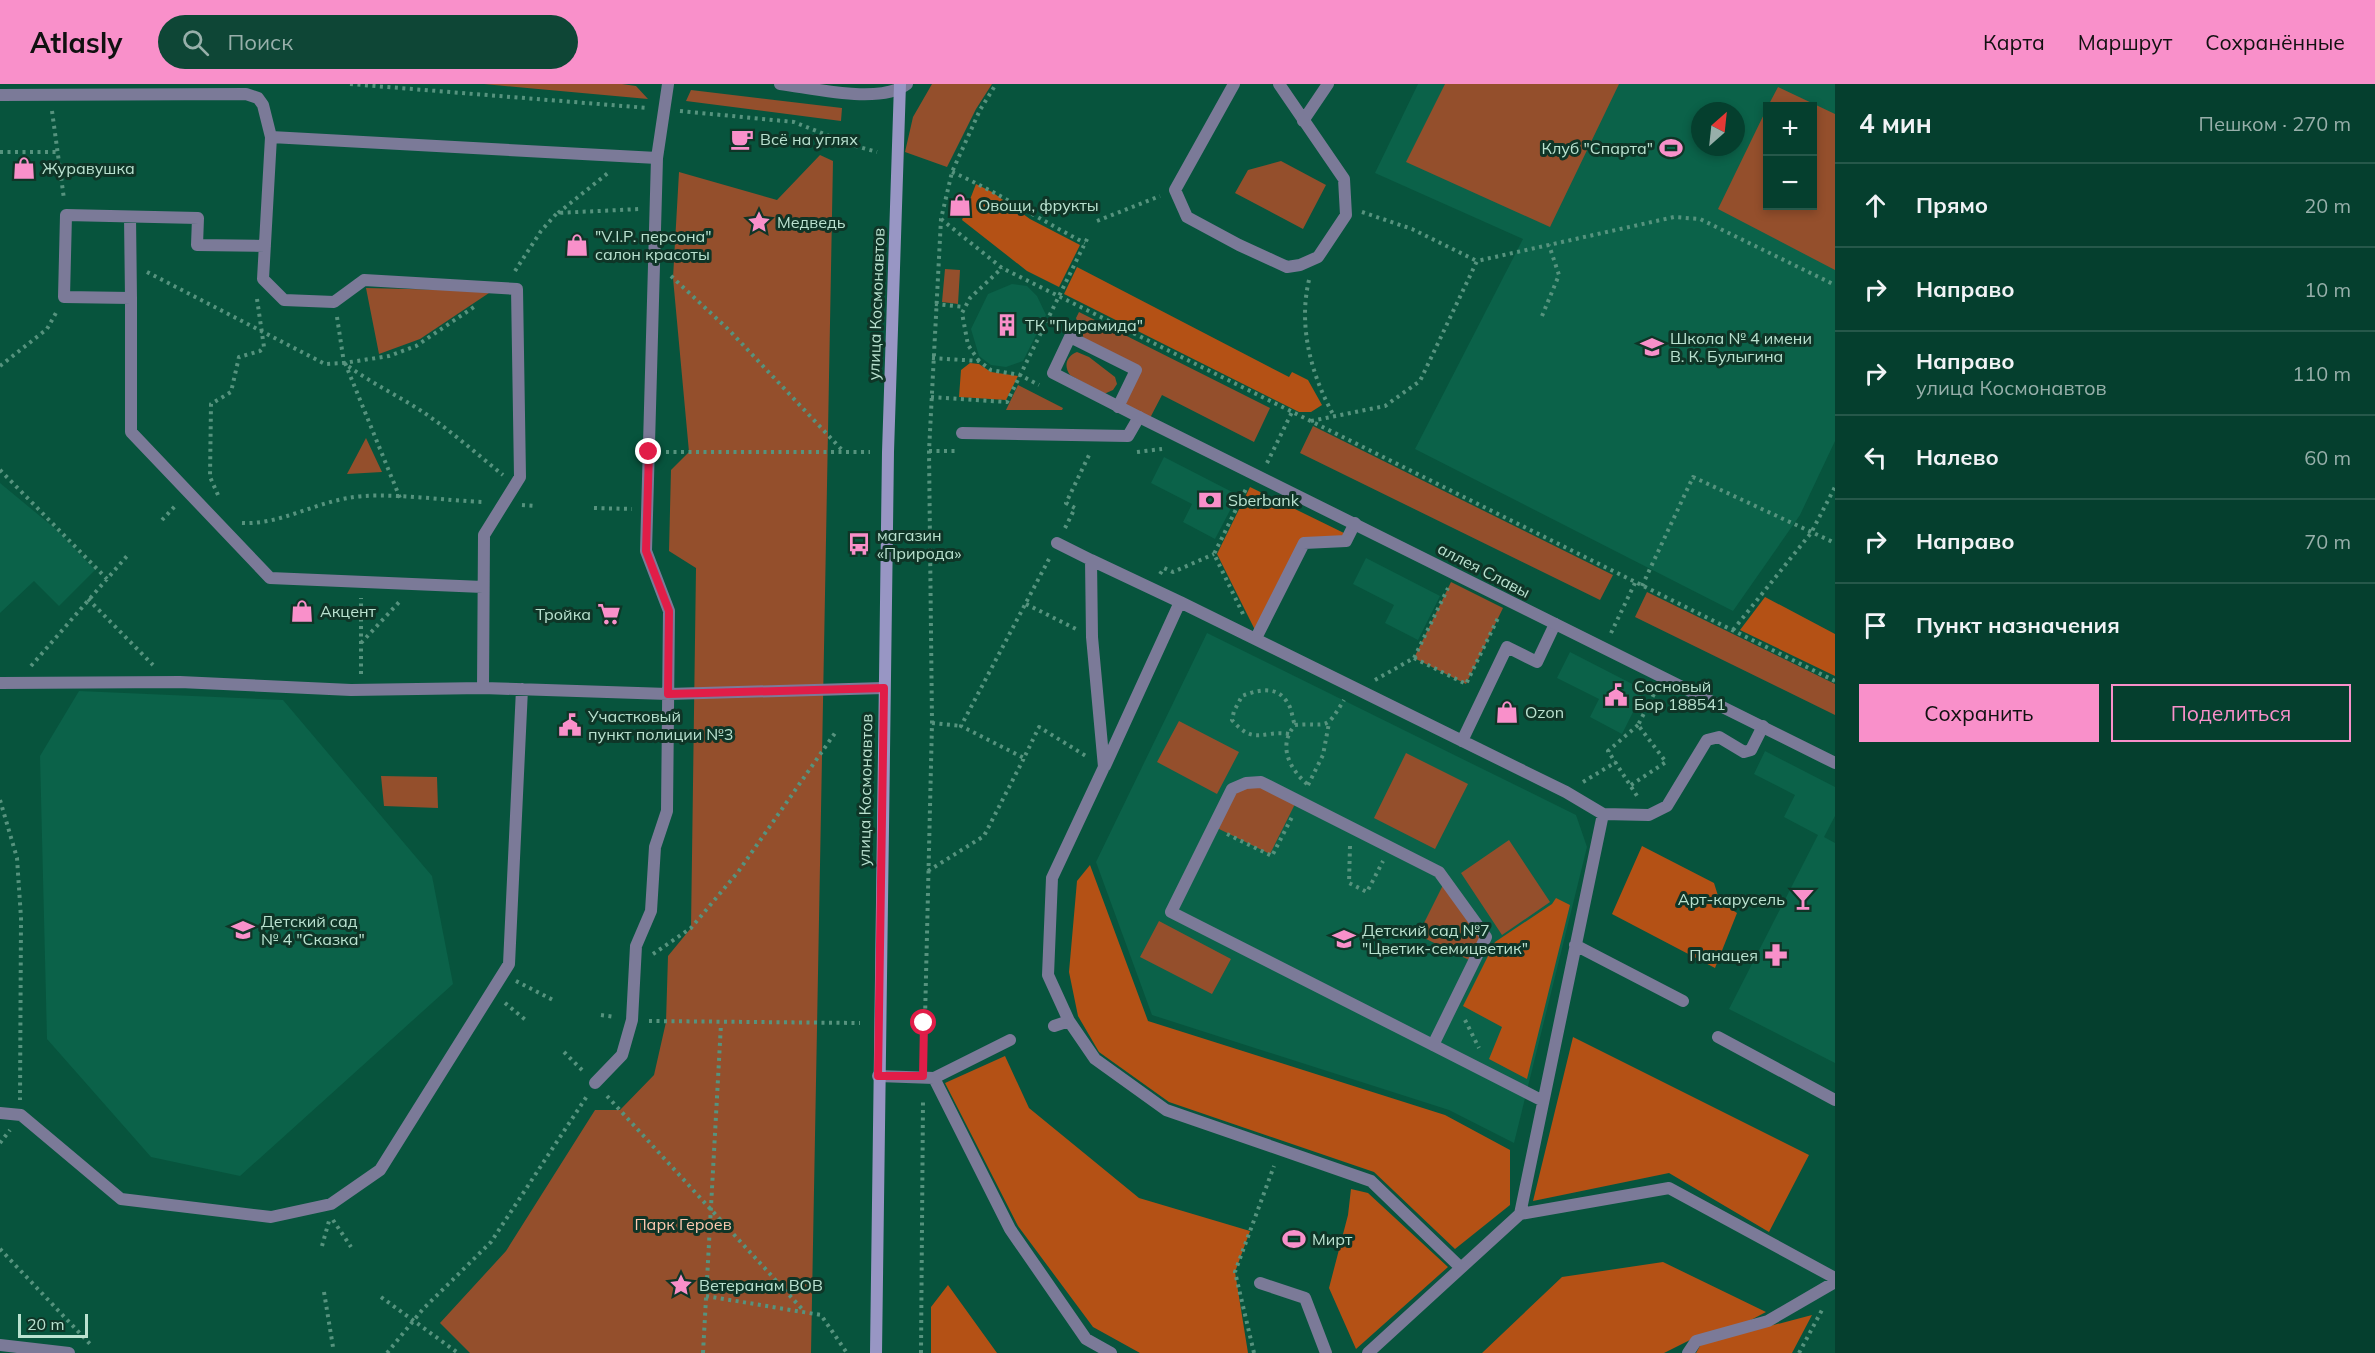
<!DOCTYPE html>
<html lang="ru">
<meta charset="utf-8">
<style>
body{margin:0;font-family:Mulish,sans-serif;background:#0e4636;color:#f1f3f6}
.controls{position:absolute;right:18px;top:18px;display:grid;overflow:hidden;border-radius:0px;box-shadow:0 3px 9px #0003}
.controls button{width:54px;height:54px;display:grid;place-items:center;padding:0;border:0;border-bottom:2px solid #26584a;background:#053f2e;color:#f1f3f6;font:30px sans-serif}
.compass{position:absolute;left:1691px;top:18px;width:54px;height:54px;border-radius:50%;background:#053f2e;box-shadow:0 3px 9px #0003;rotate:27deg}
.scale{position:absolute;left:18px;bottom:15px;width:70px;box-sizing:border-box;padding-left:6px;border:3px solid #bae2d0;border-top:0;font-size:16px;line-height:21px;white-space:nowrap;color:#bae2d0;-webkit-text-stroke:4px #0f3527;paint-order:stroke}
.stop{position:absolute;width:18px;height:18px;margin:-14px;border:4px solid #e11d48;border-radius:50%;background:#fff}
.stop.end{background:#e11d48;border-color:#fff;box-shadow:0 2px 6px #0008}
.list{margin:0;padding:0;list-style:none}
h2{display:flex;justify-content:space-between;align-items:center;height:78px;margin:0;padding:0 24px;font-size:26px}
h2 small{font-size:20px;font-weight:400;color:#97afaa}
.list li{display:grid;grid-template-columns:39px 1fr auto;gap:18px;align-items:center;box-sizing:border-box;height:84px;padding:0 24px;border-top:2px solid #26584a}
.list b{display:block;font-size:22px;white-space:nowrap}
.list p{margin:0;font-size:20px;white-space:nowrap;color:#97afaa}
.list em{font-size:20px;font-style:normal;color:#97afaa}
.actions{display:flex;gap:12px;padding:18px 24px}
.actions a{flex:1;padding:14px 0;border:2px solid #f990ca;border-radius:0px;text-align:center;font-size:21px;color:#f990ca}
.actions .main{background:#f990ca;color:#111}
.icon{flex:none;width:33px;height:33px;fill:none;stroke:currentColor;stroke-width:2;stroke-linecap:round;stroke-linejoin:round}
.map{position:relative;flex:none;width:1835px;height:1269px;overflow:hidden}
header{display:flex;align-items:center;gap:36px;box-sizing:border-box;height:84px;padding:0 30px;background:#f990ca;color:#111}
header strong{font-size:28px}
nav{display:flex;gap:33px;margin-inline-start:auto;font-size:21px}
.search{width:420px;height:54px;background:#0e4636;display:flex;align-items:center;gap:15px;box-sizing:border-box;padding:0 21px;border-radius:33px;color:#97afaa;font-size:22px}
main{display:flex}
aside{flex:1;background:#053f2e}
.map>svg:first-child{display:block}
.built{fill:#0b6249;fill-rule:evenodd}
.green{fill:#944f2c}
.forest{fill:#b45115}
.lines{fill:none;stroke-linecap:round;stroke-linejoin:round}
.path{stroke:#56937e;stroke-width:4;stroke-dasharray:3 4.5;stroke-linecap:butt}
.lane{stroke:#7b7a98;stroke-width:12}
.street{stroke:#7b7a98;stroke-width:12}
.secondary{stroke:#9896c4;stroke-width:12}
.route{stroke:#e11d48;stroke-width:8}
.labels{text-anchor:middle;stroke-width:6;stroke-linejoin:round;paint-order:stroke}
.poi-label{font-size:16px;fill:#bae2d0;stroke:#0f3527;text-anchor:start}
.street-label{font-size:16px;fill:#bae2d0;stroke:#0f3527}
.park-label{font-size:16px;fill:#fec9b0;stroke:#0f3527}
</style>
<header>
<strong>Atlasly</strong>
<div class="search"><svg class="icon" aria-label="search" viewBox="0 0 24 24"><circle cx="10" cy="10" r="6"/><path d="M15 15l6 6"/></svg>Поиск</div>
<nav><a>Карта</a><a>Маршрут</a><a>Сохранённые</a></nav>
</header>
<main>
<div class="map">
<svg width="1835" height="1269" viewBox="0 0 1835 1269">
<rect width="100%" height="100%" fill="#07543d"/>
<path class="built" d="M1418 0H1835V357L1800 431 1733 527 1415 365 1523 155 1375 89ZM1768 22H1812V122H1768ZM1700 27H1736V63H1700Z
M1012 200 1027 202 1037 212 1046 231 1023 277 1006 283 991 281 979 272 971 245 988 210Z
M1164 373 1238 411 1215 455 1183 438 1192 420 1151 399Z
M0 399 58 447 95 486 59 522 34 497 0 529Z
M1366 474 1440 512 1418 556 1385 539 1394 521 1353 500Z
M1207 549 1576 731 1587 763 1514 1059 1449 1026 1152 931 1096 778Z
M1570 568 1644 606 1622 650 1590 633 1599 615 1557 594Z
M79 607 283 616 432 792 453 900 240 1092 151 1073 47 955 40 672Z
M1765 667 1835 703V732L1824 753 1835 759V979L1729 925 1818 751 1784 733 1795 711 1754 690Z"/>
<path class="green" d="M484 0H622L636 2 648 15Z
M932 0H992L976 25 947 83 905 68 913 33Z
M1445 0H1619L1550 143 1406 78Z
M1778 3 1835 30V186L1718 125 1767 24 1768 122H1812V22H1768Z
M691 6 842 24 841 37 686 17Z
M820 71 833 77 811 1269H470L440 1239 506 1167 595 1026H620L654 991 666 938 668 872 691 844 696 484 669 467 671 386 689 368 673 194 679 88 777 116Z
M1281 77 1326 101 1303 145 1235 109 1248 86Z
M945 185 960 186 958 220 942 218Z
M366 204 492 207 420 255 379 270Z
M1079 228 1270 324 1254 358 1162 311 1150 334 1123 321 1141 284 1084 255 1076 234Z
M1077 268 1089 273 1115 293 1117 300 1113 306 1104 310 1070 291C1063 281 1067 272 1077 268Z
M1018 301 1063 324 1062 326H1006Z
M1313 342 1613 491 1600 516 1300 369Z
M366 354 382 388 347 390Z
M1451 498 1503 524 1466 600 1414 574Z
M1647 508 1835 600V631L1635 533Z
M1179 637 1239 668 1217 710 1157 678Z
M1406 669 1468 700 1435 765 1374 734Z
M381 692 437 693 438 724 384 722Z
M1260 701 1296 718 1270 770 1215 743 1233 707Z
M1509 756 1550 818 1502 851 1461 789Z
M1444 799 1483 853 1471 877 1418 851Z
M1159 837 1231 875 1212 910 1140 873Z"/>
<path class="forest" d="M976 100 992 108 1030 135 1080 161 1059 203 1027 187 962 136Z
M1077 183 1289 293 1292 288 1308 296 1322 321 1311 328H1299L1064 210Z
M970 279 979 280 991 288 1018 292 1006 316 959 313 961 286Z
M1250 403 1346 450 1344 454 1303 458 1256 548 1217 470Z
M1765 513 1835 550V592L1740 546Z
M1642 762 1714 799 1720 818 1737 829 1715 884 1612 830Z
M1090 781 1148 937 1445 1031 1510 1066V1121L1455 1165 1374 1088 1169 1018 1099 968 1078 932 1069 888 1077 797Z
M1556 814 1570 821 1527 995 1489 975 1502 943 1463 922 1495 858 1552 820Z
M1573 953 1809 1071 1769 1148 1669 1089 1533 1117Z
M1005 972 1029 1024 1139 1114 1250 1147 1235 1188 1248 1269H1140L1093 1243 1018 1142 945 999Z
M1351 1105 1368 1109 1448 1183 1356 1265 1329 1204 1348 1131Z
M1663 1178 1766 1228 1747 1238 1694 1254 1664 1269H1482L1562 1193Z
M948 1201 997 1269H931V1223Z
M1812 1231 1792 1269H1696L1701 1260Z"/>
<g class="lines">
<path class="path" d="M350 0 648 24
M52 27 64 115
M680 27 794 38 852 61 877 68
M0 68H58
M952 88C998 108 1040 136 1085 159
M1362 128 1412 145 1477 177
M558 129 608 89
M941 135 1002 184 1835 597
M1097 137 1160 112
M515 187 541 147 557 129 640 125
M147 188 325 280 344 279C369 298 397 311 423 328 451 347 477 370 503 391
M671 192 729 246 843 367
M1309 196C1298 242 1311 291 1334 332
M935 220 964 223
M1542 232 1559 191 1549 161
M337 233 344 279 389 272 416 262 477 221
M932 274 979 277 991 286 1020 291 1039 301
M979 277 968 261 962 229 970 214 1002 184
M345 279 400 414
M0 282 47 245 57 227
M931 313 1007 318 1089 151
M1311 337 1385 322 1420 297 1477 177 1674 133 1700 135 1835 201
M929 367H958
M666 368H870
M1137 368 1162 365
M1267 379 1292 328
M0 386 107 495
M218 411 210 393 211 320 231 308 239 273 260 267 264 263 257 215
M522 421 535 422
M594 424 632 425
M162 436 176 421
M242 439C278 441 312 420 348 414 384 407 446 417 485 418
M1065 444 1075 424 1066 419 1090 369
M1049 475 961 642 1024 674 1039 643 1086 672
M1160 490 1164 484 1173 488 1214 470
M1642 502 1693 393 1835 459
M88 515 153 581
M1026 520 1076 545
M1243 530 1214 470 1246 405
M1733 546 1811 449 1835 403
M1611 549 1635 499
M361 559 401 516
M1414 574 1466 600 1499 532
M31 582 127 472
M361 590V514
M1375 596 1414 574 1448 504
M932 639 961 642
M1638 641 1608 667 1639 715
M1289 650C1262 646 1254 662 1232 636L1234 627 1242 612C1257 606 1277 601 1287 618 1292 624 1292 634 1295 641
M1583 698 1616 678
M1307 700C1290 685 1277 662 1295 641 1329 638 1324 649 1344 616
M1308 701 1323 671 1329 639
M1631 701 1666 678 1638 641 1655 608
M0 716 17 774 21 834 20 1016
M1227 750 1272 772 1292 733
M1350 762 1349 799 1367 808 1383 777
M928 787 984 752 1024 674
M653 870 691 844 738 788 835 649
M516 897 555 917
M505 919 528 938
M601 931 615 933
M1465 936 1479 964
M649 937 860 939
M564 968 583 987
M924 977 932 639 929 367 941 135 952 88 980 26 996 0
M607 1012 803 1226
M0 1059 10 1046
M333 1136 351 1163
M322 1162 329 1137
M0 1165 90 1260
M324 1208 333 1263
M706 1212 821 1231 847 1269
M381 1213 458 1269
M387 1269 423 1225 491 1158 587 1012
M703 1269 721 940
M921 1269 923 1015
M1254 1269 1235 1188 1274 1082
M1799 1269 1822 1226"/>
<path class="lane" d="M1234 0 1175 106 1187 133 1239 161 1287 183 1300 181 1318 173 1346 131 1344 95 1279 0
M0 11 246 10 258 14 263 21 271 53 263 195 284 216 334 218 364 196 517 205 520 393 484 451 483 604
M1303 37 1328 0
M271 53 657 74
M130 133 131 214
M265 162 197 161 198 134 66 131 64 213 131 214V348L270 494 483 503
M962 349 1128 352 1139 333
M1057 459 1091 476 1092 553 1104 683 1052 794 1048 891 1069 937 1095 975 1166 1026 1371 1097 1460 1183
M1091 476 1180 518
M1256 554 1304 459 1346 457 1355 439
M0 599 180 598 351 606 483 604 668 610 884 604
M1462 657 1507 563 1537 578 1555 540
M1105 682 1180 518 1566 708 1603 730 1649 731 1667 722 1707 656 1719 653 1744 668 1751 666 1763 642
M1261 698 1439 788 1486 853 1433 961 1171 828 1232 705 1246 699Z
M1575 861 1683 917
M1054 942 1069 937
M1718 953 1835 1016
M1433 961 1543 1017
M878 992 934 994 1010 956
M934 994 1010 1145 1086 1255 1111 1269
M595 999 622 971 632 936 636 862 651 827 655 763 667 727 669 527 646 467 657 74 668 0
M0 1029 21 1031 121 1115 271 1133 331 1120 380 1086 509 880 522 605
M1520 1130 1603 730
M1260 1199 1305 1214 1326 1269
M1368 1269 1520 1130 1669 1104 1835 1194
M1688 1269 1696 1257 1768 1237 1835 1198"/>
<path class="street" d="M780 0C813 4 880 21 907 0
M1118 323 1136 286 1070 253 1053 289 1139 333 1835 679
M0 1261 69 1269"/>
<path class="secondary" d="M876 1269 888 368 900 0"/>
</g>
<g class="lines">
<path class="route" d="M649 368 646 467 669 527 668 610 884 604 878 992H923L924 939"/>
</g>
<defs>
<g id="cafe-bare" transform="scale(1.8)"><path d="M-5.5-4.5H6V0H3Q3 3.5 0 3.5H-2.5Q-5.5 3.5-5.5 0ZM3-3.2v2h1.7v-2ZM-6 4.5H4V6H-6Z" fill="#f990ca" stroke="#0f3527" stroke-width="2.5" paint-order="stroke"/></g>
<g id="stadium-bare" transform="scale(1.8)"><path d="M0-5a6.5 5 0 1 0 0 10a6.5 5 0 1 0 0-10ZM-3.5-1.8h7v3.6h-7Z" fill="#f990ca" stroke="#0f3527" stroke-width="2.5" paint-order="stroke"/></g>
<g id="shop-bare" transform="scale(1.8)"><path d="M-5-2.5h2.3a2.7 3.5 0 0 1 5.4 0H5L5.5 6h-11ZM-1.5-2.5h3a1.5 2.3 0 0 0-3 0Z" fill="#f990ca" stroke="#0f3527" stroke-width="2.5" paint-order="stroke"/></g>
<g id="sight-bare" transform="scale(1.8)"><path d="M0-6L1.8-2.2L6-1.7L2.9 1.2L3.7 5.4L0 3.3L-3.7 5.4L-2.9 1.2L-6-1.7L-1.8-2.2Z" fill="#f990ca" stroke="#0f3527" stroke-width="2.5" paint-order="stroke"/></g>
<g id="building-bare" transform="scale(1.8)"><path d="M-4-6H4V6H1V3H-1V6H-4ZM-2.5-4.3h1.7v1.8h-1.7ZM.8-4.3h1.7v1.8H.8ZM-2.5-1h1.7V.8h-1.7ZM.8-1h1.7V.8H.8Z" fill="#f990ca" stroke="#0f3527" stroke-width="2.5" paint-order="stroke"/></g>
<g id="school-bare" transform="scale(1.8)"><path d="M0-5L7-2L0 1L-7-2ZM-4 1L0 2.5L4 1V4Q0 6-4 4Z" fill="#f990ca" stroke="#0f3527" stroke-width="2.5" paint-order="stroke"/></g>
<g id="bank-bare" transform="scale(1.8)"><path d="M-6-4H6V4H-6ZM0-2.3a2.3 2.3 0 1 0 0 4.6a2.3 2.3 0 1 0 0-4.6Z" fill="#f990ca" stroke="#0f3527" stroke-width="2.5" paint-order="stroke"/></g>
<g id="bus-bare" transform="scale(1.8)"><path d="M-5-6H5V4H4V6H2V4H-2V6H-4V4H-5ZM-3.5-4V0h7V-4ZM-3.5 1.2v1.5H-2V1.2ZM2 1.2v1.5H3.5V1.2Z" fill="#f990ca" stroke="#0f3527" stroke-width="2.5" paint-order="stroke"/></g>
<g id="supermarket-bare" transform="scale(1.8)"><path d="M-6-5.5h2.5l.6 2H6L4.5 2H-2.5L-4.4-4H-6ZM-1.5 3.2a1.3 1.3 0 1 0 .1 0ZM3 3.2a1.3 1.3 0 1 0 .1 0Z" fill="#f990ca" stroke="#0f3527" stroke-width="2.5" paint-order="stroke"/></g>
<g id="civic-bare" transform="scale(1.8)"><path d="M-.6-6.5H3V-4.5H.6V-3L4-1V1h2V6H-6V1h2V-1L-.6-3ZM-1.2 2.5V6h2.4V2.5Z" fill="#f990ca" stroke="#0f3527" stroke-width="2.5" paint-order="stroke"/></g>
<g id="bar-bare" transform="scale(1.8)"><path d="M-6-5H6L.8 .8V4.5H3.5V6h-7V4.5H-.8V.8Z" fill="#f990ca" stroke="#0f3527" stroke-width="2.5" paint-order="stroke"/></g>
<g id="pharmacy-bare" transform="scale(1.8)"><path d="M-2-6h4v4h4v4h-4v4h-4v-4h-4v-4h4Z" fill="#f990ca" stroke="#0f3527" stroke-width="2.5" paint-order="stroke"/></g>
</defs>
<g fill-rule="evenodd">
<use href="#cafe-bare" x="742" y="55"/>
<use href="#stadium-bare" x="1671" y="64"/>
<use href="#shop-bare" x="24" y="84"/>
<use href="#shop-bare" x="960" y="121"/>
<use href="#sight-bare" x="759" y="138"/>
<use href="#shop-bare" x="577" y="161"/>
<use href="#building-bare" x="1007" y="241"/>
<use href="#school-bare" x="1652" y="263"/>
<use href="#bank-bare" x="1210" y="416"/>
<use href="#bus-bare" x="859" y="460"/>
<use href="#shop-bare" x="302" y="527"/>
<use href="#supermarket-bare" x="609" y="530"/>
<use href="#civic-bare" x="1616" y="611"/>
<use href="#shop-bare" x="1507" y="628"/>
<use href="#civic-bare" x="570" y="641"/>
<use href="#bar-bare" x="1803" y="815"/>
<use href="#school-bare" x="243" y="846"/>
<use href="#school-bare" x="1344" y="855"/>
<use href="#pharmacy-bare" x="1776" y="871"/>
<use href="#stadium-bare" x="1294" y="1155"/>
<use href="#sight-bare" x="681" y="1201"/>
</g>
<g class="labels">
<g class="poi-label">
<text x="760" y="61">Всё на углях</text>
<text x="1653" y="70" text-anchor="end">Клуб "Спарта"</text>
<text x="42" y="90">Журавушка</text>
<text x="978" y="127">Овощи, фрукты</text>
<text x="777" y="144">Медведь</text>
<text x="595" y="158">"V.I.P. персона"<tspan x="595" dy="18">cалон красоты</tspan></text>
<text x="1025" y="247">ТК "Пирамида"</text>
<text x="1670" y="260">Школа № 4 имени<tspan x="1670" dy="18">В. К. Булыгина</tspan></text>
<text x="1228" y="422">Sberbank</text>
<text x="877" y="457">магазин<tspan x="877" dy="18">«Природа»</tspan></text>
<text x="320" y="533">Акцент</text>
<text x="591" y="536" text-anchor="end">Тройка</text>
<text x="1634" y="608">Сосновый<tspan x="1634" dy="18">Бор 188541</tspan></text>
<text x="1525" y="634">Ozon</text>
<text x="588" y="638">Участковый<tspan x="588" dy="18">пункт полиции №3</tspan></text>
<text x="1785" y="821" text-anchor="end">Арт-карусель</text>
<text x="261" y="843">Детский сад<tspan x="261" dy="18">№ 4 "Сказка"</tspan></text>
<text x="1362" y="852">Детский сад №7<tspan x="1362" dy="18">"Цветик-семицветик"</tspan></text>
<text x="1758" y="877" text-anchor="end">Панацея</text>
<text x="1312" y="1161">Мирт</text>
<text x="699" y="1207">Ветеранам ВОВ</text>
</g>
<g class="street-label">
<text transform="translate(876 220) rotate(-88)" y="6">улица Космонавтов</text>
<text transform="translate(1484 486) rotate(27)" y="6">аллея Славы</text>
<text transform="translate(865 706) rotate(-89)" y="6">улица Космонавтов</text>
</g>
<g class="park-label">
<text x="683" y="1146">Парк Героев</text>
</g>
</g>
</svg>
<div class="controls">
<button>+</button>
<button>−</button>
</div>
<svg class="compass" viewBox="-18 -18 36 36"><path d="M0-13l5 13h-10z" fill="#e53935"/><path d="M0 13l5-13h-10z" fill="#97afaa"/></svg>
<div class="scale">20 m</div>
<div class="stop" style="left:924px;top:939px"></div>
<div class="stop end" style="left:649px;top:368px"></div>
</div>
<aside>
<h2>4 мин<small>Пешком · 270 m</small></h2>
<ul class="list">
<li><svg class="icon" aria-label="ahead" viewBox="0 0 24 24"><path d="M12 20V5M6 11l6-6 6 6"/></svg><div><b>Прямо</b></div><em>20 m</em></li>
<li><svg class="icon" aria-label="right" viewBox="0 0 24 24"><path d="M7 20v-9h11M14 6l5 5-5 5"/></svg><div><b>Направо</b></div><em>10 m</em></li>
<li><svg class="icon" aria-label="right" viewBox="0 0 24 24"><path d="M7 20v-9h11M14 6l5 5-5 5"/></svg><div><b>Направо</b><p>улица Космонавтов</p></div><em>110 m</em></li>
<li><svg class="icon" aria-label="left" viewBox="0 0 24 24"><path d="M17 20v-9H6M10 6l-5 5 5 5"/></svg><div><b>Налево</b></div><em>60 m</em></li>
<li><svg class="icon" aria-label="right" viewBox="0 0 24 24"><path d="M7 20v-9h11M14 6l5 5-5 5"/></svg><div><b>Направо</b></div><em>70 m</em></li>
<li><svg class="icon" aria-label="arrive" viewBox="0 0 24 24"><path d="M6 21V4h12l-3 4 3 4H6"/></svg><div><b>Пункт назначения</b></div></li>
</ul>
<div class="actions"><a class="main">Сохранить</a><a>Поделиться</a></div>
</aside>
</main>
